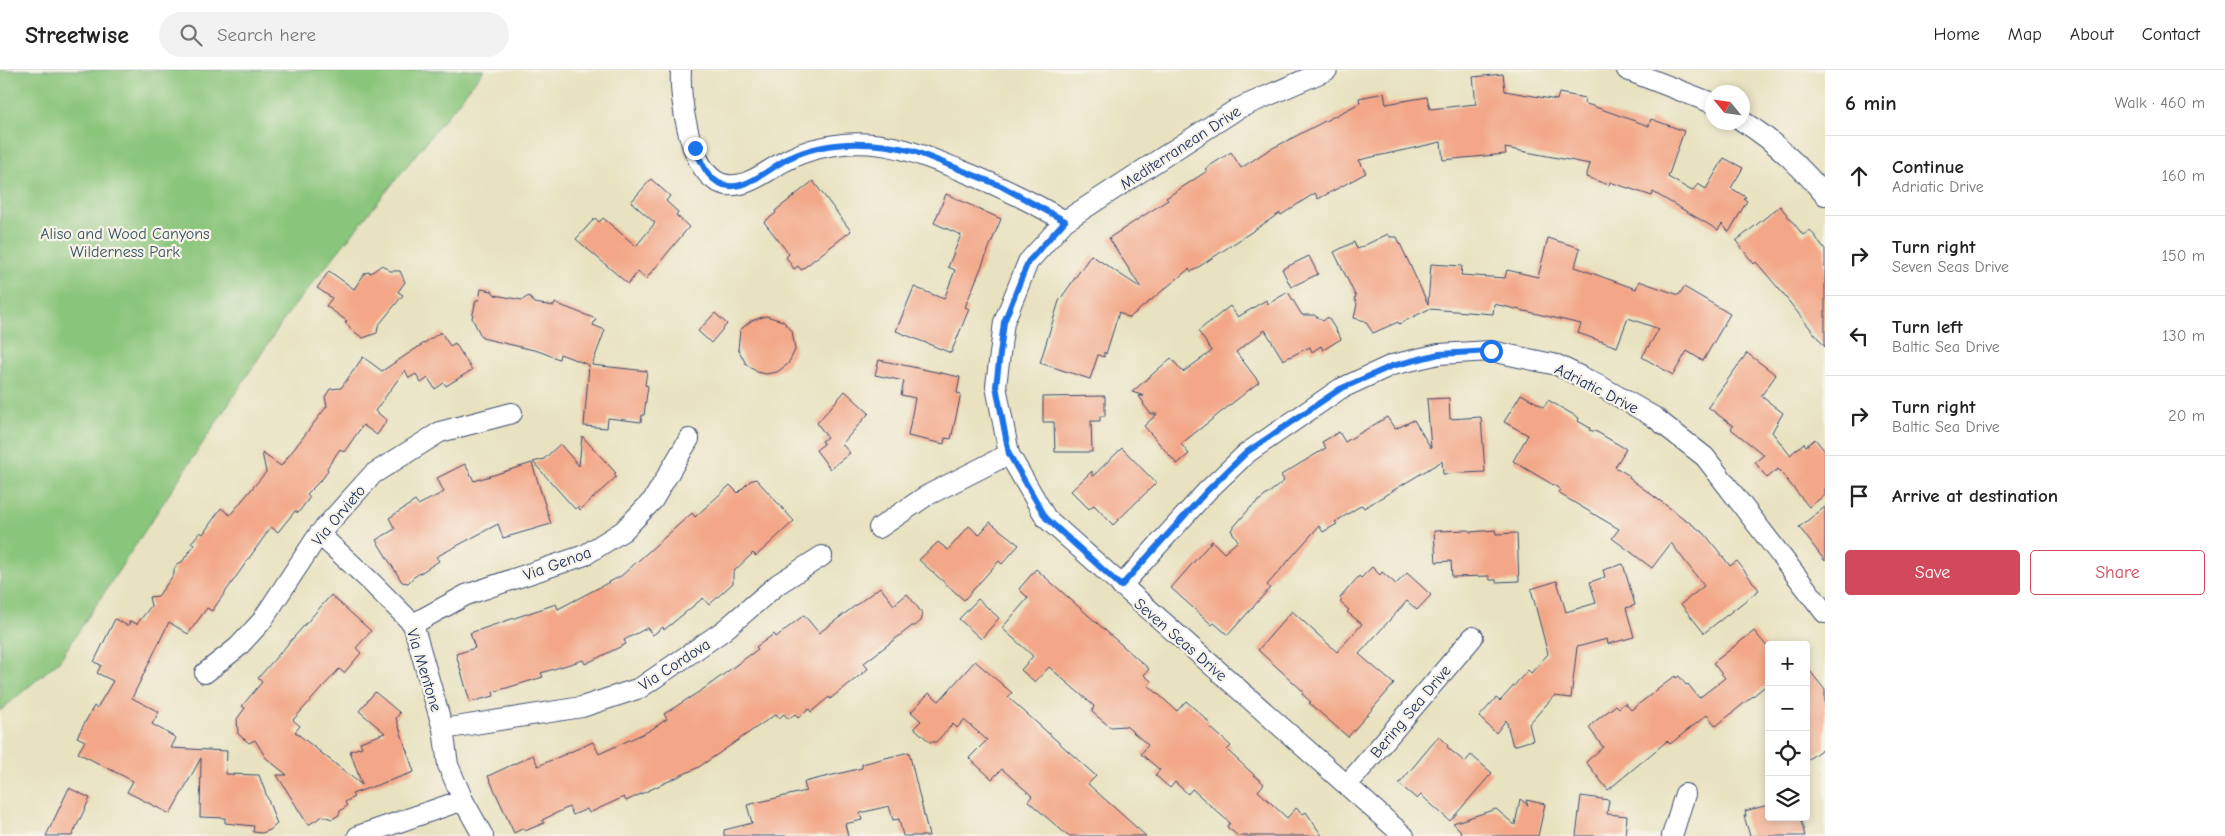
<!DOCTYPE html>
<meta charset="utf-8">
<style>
body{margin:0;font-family:"Comic Neue",sans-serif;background:#f2f2f2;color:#222}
.controls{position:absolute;right:15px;bottom:15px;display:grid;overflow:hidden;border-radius:5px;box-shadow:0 2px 8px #0003}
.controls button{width:45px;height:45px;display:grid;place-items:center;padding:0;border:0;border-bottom:1px solid #e0e0e0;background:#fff;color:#222;font:25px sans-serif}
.compass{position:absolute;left:1705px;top:15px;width:45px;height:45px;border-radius:50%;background:#fff;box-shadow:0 2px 8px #0003;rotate:299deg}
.stop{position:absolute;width:15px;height:15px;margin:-11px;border:4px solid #1a73e8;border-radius:50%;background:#fff}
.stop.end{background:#1a73e8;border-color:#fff;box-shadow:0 1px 5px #0008}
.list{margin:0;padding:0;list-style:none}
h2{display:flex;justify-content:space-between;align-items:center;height:65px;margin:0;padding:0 20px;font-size:21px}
h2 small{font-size:16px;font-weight:400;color:#767676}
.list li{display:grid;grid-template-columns:32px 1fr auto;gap:15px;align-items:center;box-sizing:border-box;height:80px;padding:0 20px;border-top:1px solid #e0e0e0}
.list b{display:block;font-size:19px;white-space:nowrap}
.list p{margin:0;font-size:16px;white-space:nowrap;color:#767676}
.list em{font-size:16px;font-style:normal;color:#767676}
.actions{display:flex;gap:10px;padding:15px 20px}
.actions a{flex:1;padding:11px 0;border:1px solid #d1495b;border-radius:5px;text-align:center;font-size:18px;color:#d1495b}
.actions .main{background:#d1495b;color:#fff}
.icon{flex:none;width:28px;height:28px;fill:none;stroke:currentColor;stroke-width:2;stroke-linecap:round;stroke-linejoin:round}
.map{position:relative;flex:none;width:1825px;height:766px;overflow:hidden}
header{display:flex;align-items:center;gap:30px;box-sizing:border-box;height:70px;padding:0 25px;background:#fff;border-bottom:1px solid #e0e0e0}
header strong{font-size:24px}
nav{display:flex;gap:28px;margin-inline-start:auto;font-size:18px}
.search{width:350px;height:45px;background:#f2f2f2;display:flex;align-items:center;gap:12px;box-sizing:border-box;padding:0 18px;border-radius:28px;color:#767676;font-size:19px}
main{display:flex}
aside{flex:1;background:#fff}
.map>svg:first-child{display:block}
.green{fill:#89c57a;stroke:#527a6c}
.building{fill:#f3a788}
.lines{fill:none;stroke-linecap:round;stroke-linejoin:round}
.minor-casing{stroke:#3a4a6d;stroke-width:22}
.minor{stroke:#fff;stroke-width:20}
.route{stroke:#1a73e8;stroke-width:6}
.labels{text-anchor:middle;stroke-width:4.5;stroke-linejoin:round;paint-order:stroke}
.street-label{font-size:16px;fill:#1b2f5e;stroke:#f7f3e8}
.park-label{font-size:16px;fill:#365465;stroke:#f7f3e8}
</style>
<header>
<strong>Streetwise</strong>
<div class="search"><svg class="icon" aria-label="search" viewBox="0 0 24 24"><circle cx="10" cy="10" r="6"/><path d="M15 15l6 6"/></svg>Search here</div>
<nav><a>Home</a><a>Map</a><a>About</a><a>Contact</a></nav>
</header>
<main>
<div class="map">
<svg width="1825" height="766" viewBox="0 0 1825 766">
<rect width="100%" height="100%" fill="#f7f3e8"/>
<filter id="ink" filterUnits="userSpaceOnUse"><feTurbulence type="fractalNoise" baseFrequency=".02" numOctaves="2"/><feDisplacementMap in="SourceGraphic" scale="10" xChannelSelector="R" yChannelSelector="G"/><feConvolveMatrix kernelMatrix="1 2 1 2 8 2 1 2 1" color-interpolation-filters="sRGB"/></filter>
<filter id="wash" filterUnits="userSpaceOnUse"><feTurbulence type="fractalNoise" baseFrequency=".0096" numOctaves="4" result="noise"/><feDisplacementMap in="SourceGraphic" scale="20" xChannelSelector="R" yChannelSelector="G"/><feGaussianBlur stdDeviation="1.12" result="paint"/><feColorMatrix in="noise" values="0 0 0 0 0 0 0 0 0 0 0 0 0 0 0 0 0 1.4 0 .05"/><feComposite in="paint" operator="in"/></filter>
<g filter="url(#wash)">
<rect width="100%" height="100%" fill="#e8e2c0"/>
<path class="green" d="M0 0H484L287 245 59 591 0 641Z"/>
<g id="blocks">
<path class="building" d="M1503 4 1505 21 1557 30 1559 23 1585 28 1584 33 1649 56 1651 49 1684 61 1668 107 1692 121 1698 114 1706 119 1724 88 1743 98 1731 118 1746 127 1744 129 1747 131 1729 162 1722 154 1718 160 1653 122 1652 126 1610 112 1609 115 1586 107 1590 94 1505 78 1506 84 1443 90 1441 72 1359 90 1366 103 1318 129 1315 123 1281 145 1280 143 1191 202 1189 199 1129 248 1119 242 1106 284 1104 282V287L1098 285 1090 309 1040 293 1059 231 1091 185 1141 218 1109 168 1168 130 1166 128 1207 101 1205 99 1231 82 1241 98 1267 81 1360 33 1359 28 1384 23 1386 34 1427 27 1430 39 1476 34 1473 7Z
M651 109 670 126 666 131 678 142 676 145 689 157 646 209 638 202 628 214 576 169 595 148 599 152 603 148 636 176 655 153 631 132Z
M813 111 851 161 801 200 798 196 794 199 786 187 789 184 764 152 776 143 775 141Z
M946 124 1001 149 965 237 969 239 951 283 896 261 914 217 944 229 955 200 948 197 961 165 934 153Z
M1780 136 1803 165 1810 160 1825 179V277L1779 219 1756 192 1754 194 1736 171Z
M1388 164 1390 167H1397L1428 234 1431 194 1462 196 1461 205 1505 208 1507 200 1538 207 1548 168 1580 178 1575 197 1636 219 1639 211 1679 225 1684 217 1730 244 1703 291 1687 281 1673 305 1642 287 1659 259 1628 248 1617 277 1578 263 1581 254 1494 234 1493 244 1429 239 1399 254 1398 252 1373 263 1365 251 1354 248 1357 234 1354 228 1356 227 1334 182 1354 172 1357 179Z
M1309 186 1318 204 1291 217 1282 199Z
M382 195 390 201H400L405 212 398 222 403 225 378 256 377 263 363 268 349 258 350 257 345 253 347 251 326 236 332 228 317 218 329 201 354 219 365 203 368 202 371 203Z
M481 219 492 221 495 225 522 230 529 226 534 233 554 236 555 233 596 249 593 255 605 260 592 295 647 301 645 315 648 316 644 345H642L641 352 608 348 607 358 584 356 589 295 560 284 559 289 538 281 482 268 472 248 476 230H479Z
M1288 222 1302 245H1314L1323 251 1328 247 1341 269 1323 280 1321 276 1312 282 1310 277 1283 290 1265 260 1236 282 1259 312 1181 374 1189 384 1177 394 1144 356 1157 344H1151L1143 334 1144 333 1139 326H1144L1132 322 1171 288 1183 302 1212 281 1198 261 1230 236 1238 247 1266 230 1268 234Z
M715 243 727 254 711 273 698 261Z
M766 246 783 251 792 261 795 280 788 294 777 302 766 304 757 302 746 294 738 279 740 260 751 251Z
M441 262 450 276 455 273 472 300 446 316 444 313 435 319 428 308 421 313 416 304 409 308 405 300 375 341 387 350 377 365 363 355 344 382 340 379 327 398 328 400 324 407 307 424 310 427 298 443 295 441 278 462 271 457 212 541 207 538 188 564 169 552 132 628 159 642 152 654 176 668 171 678 227 681 226 704 259 705 277 754 270 760 262 763 253 762 254 756 225 753V748L200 747 201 688 170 744 127 722 133 711 78 683 85 671 77 667 94 636 97 638 113 611 97 603 101 595 94 592 115 549 128 556 130 551 137 554 151 536 149 527 158 526 174 504V499L178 493 182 492 194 475 191 473 200 462 203 464 221 438 230 445 266 402 262 383 281 396 327 336 325 327 330 319 341 318 363 287 382 301Z
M1747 283 1776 305 1761 326 1783 343 1772 362 1790 385 1804 373 1806 376 1815 369 1825 381V425L1809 437 1778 399 1767 408 1755 392 1764 385 1731 359 1733 356 1708 337Z
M879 290 960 307 957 323 961 324 951 369 945 368 944 374 908 366 915 328 901 325 904 311 875 305Z
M845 321 869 343 842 374 850 383 830 399 816 380 824 374 822 371 827 367 817 353Z
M1521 324 1544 337 1548 330 1579 348 1578 351 1590 358 1589 360 1597 362 1626 379 1615 397 1630 406 1629 408 1705 464 1730 496 1737 491 1759 520 1704 563 1681 534 1704 516 1671 473 1652 498 1612 468 1619 459 1558 423 1560 419 1513 391 1528 365 1504 352Z
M1105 326V346H1100V351H1091L1092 382H1055L1054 352H1043V327Z
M1449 328 1450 349 1481 347 1485 402 1443 404 1442 391 1364 438 1362 435 1335 452 1337 454 1323 462 1319 456 1267 515 1270 518 1228 565 1214 553 1212 555 1171 518 1212 471 1224 483 1238 471 1231 460 1251 437 1284 411 1281 405 1326 378 1322 372 1339 362 1345 372 1387 347 1395 359 1414 350 1431 378 1427 329Z
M582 366 616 403 614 404 616 407 580 440 578 437 575 439 533 392 544 389 560 374 579 396Z
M1122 378 1156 413 1113 455 1094 435 1089 439 1071 421 1092 401V407Z
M532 393 551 454 503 468 498 454 436 487 439 491 414 507 408 513 402 512 376 470 395 459 389 448 415 431 418 435 444 422 437 408 465 394 474 411Z
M756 409 794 451 756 486 753 483 733 502V513L709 535 703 528 664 560 663 557 653 565 647 558 624 570 626 574 585 594 583 590 541 603 543 607 493 622 494 626 470 632 456 584 475 578 470 563 556 534 558 539 621 506 692 443 695 447 730 415 738 423 750 411Z
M1825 437V491L1799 457Z
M990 452 1019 475 1002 494 999 491 964 530 919 490 938 472 948 480 969 456 979 465Z
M1469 460 1470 462 1495 460 1496 464 1517 463 1519 511 1496 512V510H1490L1489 506 1452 507 1451 491 1436 492 1434 461Z
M1623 494 1635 535 1626 538 1634 567 1608 574 1607 569 1577 577 1571 628 1554 626 1529 654 1533 670 1513 676 1506 650 1496 663 1479 647 1496 628 1500 631 1528 600 1531 603 1548 584 1531 519 1557 511 1566 542 1596 533 1590 512 1605 507 1603 500Z
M1372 497 1380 505 1382 502 1396 514 1407 503 1431 525 1417 540 1407 531 1359 584 1394 614 1348 667 1309 633 1311 632 1302 624 1304 622 1258 580 1292 541 1337 582 1362 554 1347 542 1349 540 1340 532 1342 530 1340 528 1359 506 1361 508Z
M1036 499 1149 599 1144 605 1151 611 1148 615 1177 641 1186 631 1205 648 1210 654 1209 656 1231 676 1227 680 1264 714 1258 721 1287 748 1296 738 1303 744 1306 742 1322 766H1238L1227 757 1230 753 1192 719 1188 724 1175 712 1170 718 1155 705 1160 700 1141 684 1148 675 1126 656 1110 657 1092 642 1094 636 1049 597 1035 612 1021 600 1033 586 1002 558 1028 528 1019 519Z
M880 517 894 535 907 524 923 544 921 551 915 556H912L864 593 868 599 830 629 829 627 811 642 809 639 798 648 795 644 788 649 784 644 779 648 776 644 699 697 626 731 624 727 589 743 587 739 573 745 569 737 542 750 544 753 525 761 524 758 514 763 488 706 533 685 538 696 593 672 599 684 649 661 667 649 664 644 705 618 758 579 756 577 774 564 776 567 804 545 819 563Z
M331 525 371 561 356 578 361 583 344 603 339 599 293 650 300 656 295 662 362 715 350 681 362 677 360 672 385 663 359 641 375 622 400 643 396 648 414 702 352 724 354 727 345 732 347 736 340 741 339 745 332 749 323 746 308 755 277 705H287L266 688 255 670 249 673 238 664 237 649 245 638 242 636 262 612 258 608Z
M978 529 999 548 981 569 959 549Z
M1754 561 1769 579V613L1716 656 1707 645 1670 674 1667 671 1608 720 1586 692 1603 677 1589 658 1593 653 1616 635 1619 638 1625 633 1631 640 1675 606 1676 608 1679 606 1686 615 1688 614 1699 628 1725 608 1713 593Z
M975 591 1012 623 1008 627 1096 706 1088 714 1146 766H1068L1028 731 1032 726 1002 699 992 709 969 688 987 670 964 650 957 658 953 654 936 672H930L914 658 921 651 911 642 929 623 939 631Z
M1806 596 1825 620V677L1806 691Z
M1439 666 1447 674 1448 678 1465 692 1471 685 1492 703 1450 751 1421 725 1417 729 1399 714Z
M909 682 929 766H903L899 749 893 750 889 736 860 743 862 750 845 754 848 766H724V760L752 753 747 735 806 721 804 712 862 698V694Z
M69 718 90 728 72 766H46Z
M1581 726 1609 730 1607 744 1627 746 1625 766H1576Z
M1520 729 1528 735 1526 730 1545 734 1538 766H1462L1460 760 1453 753 1496 739 1515 755Z
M1769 735V747H1800L1805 766H1750L1744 746H1746L1745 741Z"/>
</g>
</g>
<g filter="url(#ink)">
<use href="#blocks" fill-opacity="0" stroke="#3a4a6d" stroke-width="1"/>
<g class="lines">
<g class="minor-casing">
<path id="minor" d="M681 0C679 29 690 101 720 113 744 123 769 98 789 89 806 80 824 76 843 74 888 70 920 84 960 100 997 115 1031 131 1065 151
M1327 0 1237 39 1065 151 1028 192 1004 252 996 316 1009 384 1046 448 1404 766
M1627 0 1712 33
M1742 51C1774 70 1801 97 1825 125
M879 458 926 426 1009 384
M319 464 370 511 413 554 443 659 448 695 463 730 483 766
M1121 516 1207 421 1247 383 1340 319 1392 295 1439 284 1491 281 1557 295 1600 316 1654 347 1705 387 1825 543
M413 554 466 525 585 485 623 461 653 430 689 369
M205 603 238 577 261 552 319 464 373 404 440 362 512 343
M443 659 582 637 640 618 723 561 778 514 822 486
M1347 715 1473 567
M358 766 463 730
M1672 766 1685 724"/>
</g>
<use href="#minor" class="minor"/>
</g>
</g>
<g class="lines" filter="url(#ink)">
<path class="route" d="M695 78C702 94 709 114 729 116 749 118 770 98 787 89 827 69 872 71 914 81L1001 116 1065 151 1028 192 1004 252 996 316 1009 384 1046 448 1121 516 1207 421 1247 382 1340 319 1392 296 1439 284 1491 281"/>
</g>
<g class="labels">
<g class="street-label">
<text transform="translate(1180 77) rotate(-33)" y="6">Mediterranean Drive</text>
<text transform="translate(1597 318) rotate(27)" y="6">Adriatic Drive</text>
<text transform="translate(338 445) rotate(-50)" y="6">Via Orvieto</text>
<text transform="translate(557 493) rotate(-20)" y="6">Via Genoa</text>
<text transform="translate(1181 569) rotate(41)" y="6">Seven Seas Drive</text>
<text transform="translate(674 594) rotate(-33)" y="6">Via Cordova</text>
<text transform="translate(425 600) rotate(73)" y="6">Via Mentone</text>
<text transform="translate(1410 641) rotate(-50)" y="6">Bering Sea Drive</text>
</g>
<g class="park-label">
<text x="125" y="169">Aliso and Wood Canyons<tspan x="125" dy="18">Wilderness Park</tspan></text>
</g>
</g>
</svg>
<div class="controls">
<button>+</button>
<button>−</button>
<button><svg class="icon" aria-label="locate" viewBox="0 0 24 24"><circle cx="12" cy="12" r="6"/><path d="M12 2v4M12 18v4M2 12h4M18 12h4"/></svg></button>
<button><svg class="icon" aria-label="layers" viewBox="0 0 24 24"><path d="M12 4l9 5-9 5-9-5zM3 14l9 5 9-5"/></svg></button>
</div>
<svg class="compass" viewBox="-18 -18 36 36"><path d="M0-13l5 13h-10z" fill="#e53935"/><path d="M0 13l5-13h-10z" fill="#767676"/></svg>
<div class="stop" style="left:1491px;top:281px"></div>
<div class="stop end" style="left:695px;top:78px"></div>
</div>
<aside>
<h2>6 min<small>Walk · 460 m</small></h2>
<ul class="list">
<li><svg class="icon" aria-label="ahead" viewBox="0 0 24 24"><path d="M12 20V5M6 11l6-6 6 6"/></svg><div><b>Continue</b><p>Adriatic Drive</p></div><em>160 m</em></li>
<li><svg class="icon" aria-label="right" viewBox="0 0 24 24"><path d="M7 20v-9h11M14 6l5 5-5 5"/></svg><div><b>Turn right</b><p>Seven Seas Drive</p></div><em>150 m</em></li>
<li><svg class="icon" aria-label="left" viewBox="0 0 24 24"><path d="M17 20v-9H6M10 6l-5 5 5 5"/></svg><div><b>Turn left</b><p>Baltic Sea Drive</p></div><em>130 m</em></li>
<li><svg class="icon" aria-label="right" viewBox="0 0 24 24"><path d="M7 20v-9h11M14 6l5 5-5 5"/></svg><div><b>Turn right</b><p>Baltic Sea Drive</p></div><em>20 m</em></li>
<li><svg class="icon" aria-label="arrive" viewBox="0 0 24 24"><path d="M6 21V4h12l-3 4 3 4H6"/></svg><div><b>Arrive at destination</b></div></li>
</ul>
<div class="actions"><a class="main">Save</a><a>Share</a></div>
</aside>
</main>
